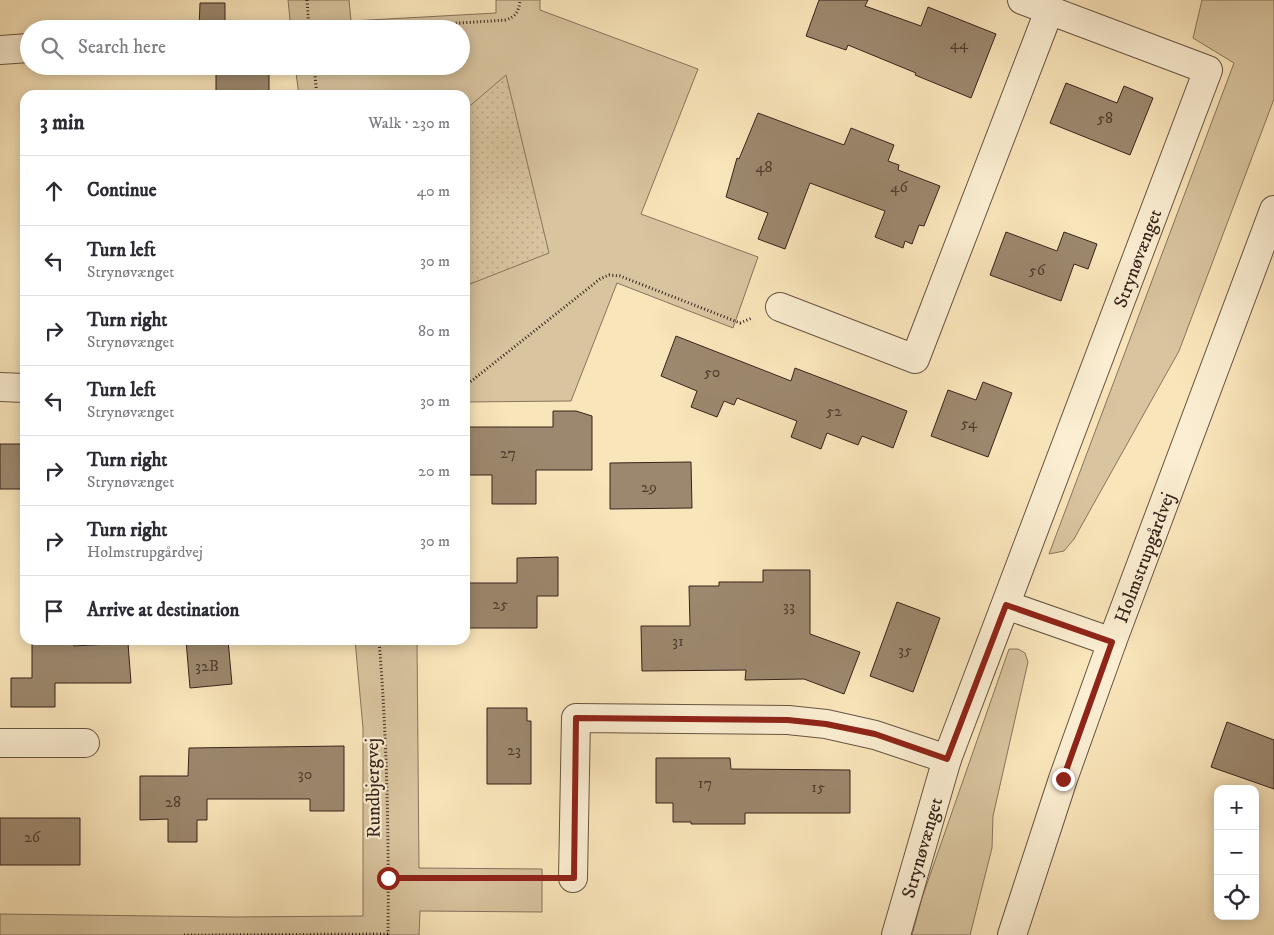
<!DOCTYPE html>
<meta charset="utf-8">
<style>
body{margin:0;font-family:"IM FELL DW Pica",serif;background:#f7f7f7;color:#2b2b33}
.controls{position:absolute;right:15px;bottom:15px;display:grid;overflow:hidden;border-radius:10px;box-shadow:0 2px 12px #0003}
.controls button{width:45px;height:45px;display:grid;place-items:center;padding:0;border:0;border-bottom:1px solid #e1e1e2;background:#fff;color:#2b2b33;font:25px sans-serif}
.stop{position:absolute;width:15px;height:15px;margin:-11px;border:4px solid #8f2418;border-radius:50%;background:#fff}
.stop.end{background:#8f2418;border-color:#fff;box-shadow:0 1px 5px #0008}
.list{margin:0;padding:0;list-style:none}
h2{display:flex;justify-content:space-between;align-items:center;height:65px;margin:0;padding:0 20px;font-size:21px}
h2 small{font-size:16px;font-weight:400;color:#7c7c81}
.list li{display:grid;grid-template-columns:32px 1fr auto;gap:15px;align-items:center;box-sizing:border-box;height:70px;padding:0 20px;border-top:1px solid #e1e1e2}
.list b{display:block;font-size:19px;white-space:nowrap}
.list p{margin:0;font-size:16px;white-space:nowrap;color:#7c7c81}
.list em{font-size:16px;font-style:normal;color:#7c7c81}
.icon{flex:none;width:28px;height:28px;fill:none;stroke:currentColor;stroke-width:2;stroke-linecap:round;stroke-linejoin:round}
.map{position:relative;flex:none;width:1274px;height:935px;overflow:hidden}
.search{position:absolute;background:#fff;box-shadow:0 2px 12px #0003;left:20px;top:20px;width:450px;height:55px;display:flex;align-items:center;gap:12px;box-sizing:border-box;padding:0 18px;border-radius:28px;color:#7c7c81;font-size:19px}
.panel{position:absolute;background:#fff;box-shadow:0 2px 12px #0003;left:20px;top:90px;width:450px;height:555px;border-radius:15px}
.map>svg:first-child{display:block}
.grass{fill:#d8c49f;stroke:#88745d}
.park{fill:url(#park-dots);stroke:#88745d}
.building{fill:#9c886e;stroke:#38231b}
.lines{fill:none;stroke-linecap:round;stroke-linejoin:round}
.minor-casing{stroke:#685443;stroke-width:30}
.path{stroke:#38231b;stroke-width:3;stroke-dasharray:1 2.5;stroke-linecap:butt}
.minor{stroke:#fbeed2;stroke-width:28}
.route{stroke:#8f2418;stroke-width:6}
.labels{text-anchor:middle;stroke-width:4.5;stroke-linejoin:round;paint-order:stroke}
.number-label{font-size:16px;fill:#513c30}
.street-label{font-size:19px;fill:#38231b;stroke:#fbeed2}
</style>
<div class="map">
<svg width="1274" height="935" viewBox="0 0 1274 935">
<defs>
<pattern id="park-dots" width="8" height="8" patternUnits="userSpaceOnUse" patternTransform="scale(1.25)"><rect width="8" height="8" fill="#d8c49f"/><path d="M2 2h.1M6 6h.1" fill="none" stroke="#baa888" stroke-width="1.8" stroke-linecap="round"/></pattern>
</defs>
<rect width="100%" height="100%" fill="#f9e5ba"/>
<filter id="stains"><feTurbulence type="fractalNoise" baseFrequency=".004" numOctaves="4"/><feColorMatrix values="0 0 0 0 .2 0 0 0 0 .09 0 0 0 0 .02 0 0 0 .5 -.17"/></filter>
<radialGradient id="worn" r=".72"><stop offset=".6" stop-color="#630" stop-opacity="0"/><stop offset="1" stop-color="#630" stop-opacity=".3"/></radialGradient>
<path class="grass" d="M288 0H349L351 21 496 13V0H540V10L698 69 641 214 758 257 733 328 617 283 571 401 465 402V95H299L295 66H461V29H291Z
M1202 0H1274V99L1179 351 1074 539 1064 551 1049 554 1234 63 1193 38Z
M355 640H417L419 868 542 869V912L420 911 419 935H0V914L235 917 363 916V728Z
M1009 649H1018L1025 653 1028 662 993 816 992 848 970 935H912L922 898Z"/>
<path class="park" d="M506 75 549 253 465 286V110Z"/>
<path class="building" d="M819 0H868L865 6 921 26 928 7 996 34 971 98 915 75 916 73 848 45 846 50 806 36Z
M200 3H225V29H199Z
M216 69H269V95H216Z
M1066 83 1117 103 1124 86 1153 98 1130 155 1050 123Z
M758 113 844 145 851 128 894 145 888 161 899 165 898 170 940 186 924 226 919 225 912 244 905 241 903 248 875 237 885 211 810 183 785 249 758 239 768 213 726 197 737 158 739 159Z
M1006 232 1057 251 1064 232 1097 244 1088 269 1074 264 1061 301 990 275Z
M676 336 791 381 795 368 907 411 893 448 862 436 858 445 827 433 821 449 791 437 797 421 737 398 734 405 724 401 717 417 691 407 697 391 661 376Z
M983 382 1012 393 988 457 931 436 948 390 976 400Z
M553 411H576L592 416V470H536V504H492V475H468L467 427H553Z
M0 444H25V489H0Z
M691 462 692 508 610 509V463Z
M558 557V596H537V628H465V583H517V558Z
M763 570H810V634L860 652 844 694 804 679 745 680 746 670 642 671 641 626H690L689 586H719V582H763Z
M897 602 940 618 913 692 870 676Z
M32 640H74V646L128 643 131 683H55V707H11V678H32Z
M186 640H228L232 684 190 688Z
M487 708H527V721H531V784H487Z
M1227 722 1274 740V789L1211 767Z
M344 746V811H310V799H207V820H197V842H168V819L140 820V776H188L189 748Z
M656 758H730L731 769 850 770V813H745V824H691V822H673V803H656Z
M0 818H80V865H0Z"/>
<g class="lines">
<g class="minor-casing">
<g id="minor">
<path d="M0 50 29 48"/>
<path d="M780 307 915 359 1049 11"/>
<path d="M0 387 25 388"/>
<path d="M1006 605 1112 642"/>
<path d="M0 743H85"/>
<path d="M573 878 576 718 788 720 826 724 875 735 947 759"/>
<path id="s1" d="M896 935 947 759 1208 70 1022 0"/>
<path id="s2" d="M1012 935 1063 779 1112 642 1274 210"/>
</g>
</g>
<path class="path" d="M307 0 309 29
M372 29 505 20C516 17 519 11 520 0
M314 66 317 95
M465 386 600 279 609 275 620 276 740 323 752 318
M379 640C387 738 389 837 388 935
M388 878H543
M184 935 388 934"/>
<use href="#minor" class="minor"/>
</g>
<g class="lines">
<path class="route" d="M388 878H574L576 718 788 720 826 724 875 734 947 759 1006 605 1112 642 1063 779"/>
</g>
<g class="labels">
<g class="number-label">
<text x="959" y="49">44</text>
<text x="1105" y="123">58</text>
<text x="764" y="172">48</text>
<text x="899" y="192">46</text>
<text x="1037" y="275">56</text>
<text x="712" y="377">50</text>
<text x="834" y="416">52</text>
<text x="969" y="428">54</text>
<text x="508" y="458">27</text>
<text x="649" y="492">29</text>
<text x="500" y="609">25</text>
<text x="789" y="611">33</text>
<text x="678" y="646">31</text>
<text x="905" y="655">35</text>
<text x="207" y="671">32B</text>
<text x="514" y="755">23</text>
<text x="305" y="779">30</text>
<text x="705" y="788">17</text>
<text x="818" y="792">15</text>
<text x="173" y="807">28</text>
<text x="32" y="842">26</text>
</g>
<g class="street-label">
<text dy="7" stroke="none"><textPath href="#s1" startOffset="719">Strynøvænget</textPath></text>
<text dy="7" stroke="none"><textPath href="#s2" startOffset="400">Holmstrupgårdvej</textPath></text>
<text transform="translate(372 788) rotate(-91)" y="7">Rundbjergvej</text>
<text dy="7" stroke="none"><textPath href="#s1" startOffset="91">Strynøvænget</textPath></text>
</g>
</g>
<rect width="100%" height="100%" filter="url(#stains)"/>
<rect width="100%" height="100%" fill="url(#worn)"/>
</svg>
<div class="controls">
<button>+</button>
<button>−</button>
<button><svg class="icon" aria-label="locate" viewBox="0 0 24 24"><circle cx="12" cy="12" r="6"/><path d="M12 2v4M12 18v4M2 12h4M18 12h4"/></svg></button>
</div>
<div class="stop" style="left:388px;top:878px"></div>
<div class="stop end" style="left:1063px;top:779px"></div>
<div class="search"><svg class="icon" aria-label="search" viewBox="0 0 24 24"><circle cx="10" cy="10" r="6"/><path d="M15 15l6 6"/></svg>Search here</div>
<section class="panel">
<h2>3 min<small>Walk · 230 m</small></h2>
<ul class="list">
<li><svg class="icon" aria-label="ahead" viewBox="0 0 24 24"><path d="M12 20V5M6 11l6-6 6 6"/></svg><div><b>Continue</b></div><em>40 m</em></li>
<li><svg class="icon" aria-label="left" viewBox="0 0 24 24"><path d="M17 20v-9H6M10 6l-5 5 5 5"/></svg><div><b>Turn left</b><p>Strynøvænget</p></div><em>30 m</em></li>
<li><svg class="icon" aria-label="right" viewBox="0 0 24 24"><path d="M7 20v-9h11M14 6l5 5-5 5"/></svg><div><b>Turn right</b><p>Strynøvænget</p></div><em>80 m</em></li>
<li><svg class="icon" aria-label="left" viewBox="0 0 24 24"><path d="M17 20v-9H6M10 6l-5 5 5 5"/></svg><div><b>Turn left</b><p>Strynøvænget</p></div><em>30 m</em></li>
<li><svg class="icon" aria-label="right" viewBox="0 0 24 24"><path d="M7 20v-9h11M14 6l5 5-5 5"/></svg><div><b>Turn right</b><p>Strynøvænget</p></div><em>20 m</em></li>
<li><svg class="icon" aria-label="right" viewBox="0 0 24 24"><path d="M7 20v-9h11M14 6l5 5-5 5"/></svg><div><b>Turn right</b><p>Holmstrupgårdvej</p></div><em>30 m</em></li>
<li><svg class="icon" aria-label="arrive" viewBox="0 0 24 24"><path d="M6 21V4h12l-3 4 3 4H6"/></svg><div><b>Arrive at destination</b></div></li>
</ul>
</section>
</div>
